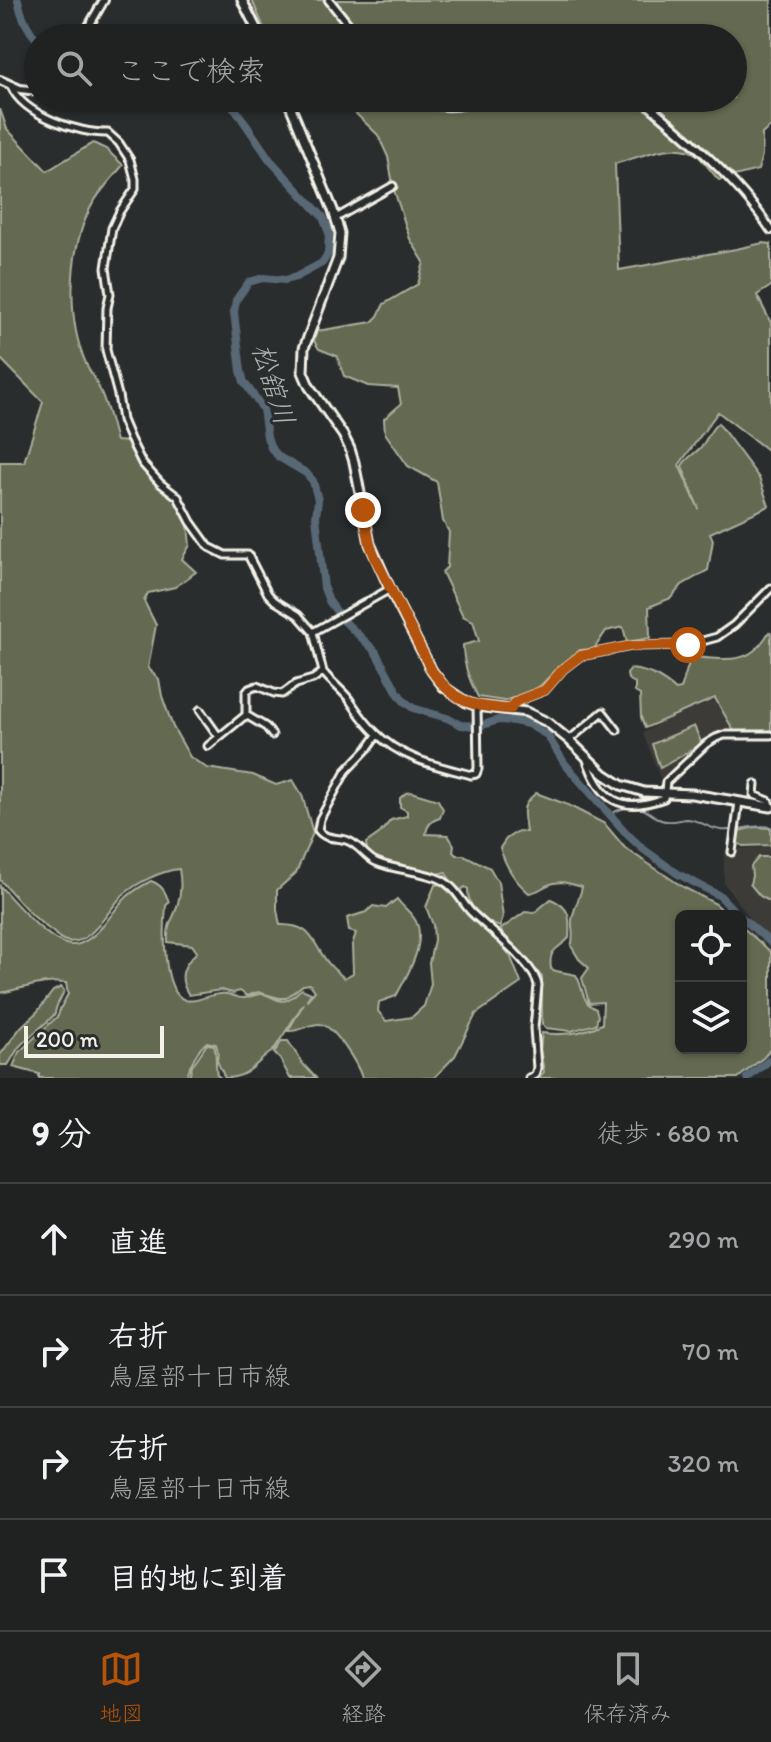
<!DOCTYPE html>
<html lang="ja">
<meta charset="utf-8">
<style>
body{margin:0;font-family:Itim,"Klee One",sans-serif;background:#282a2a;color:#f1f3f6}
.controls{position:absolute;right:24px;bottom:24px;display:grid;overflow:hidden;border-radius:12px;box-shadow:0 2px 6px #0004}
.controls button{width:72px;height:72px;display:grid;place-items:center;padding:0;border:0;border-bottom:2px solid #3d3f40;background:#202222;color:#f1f3f6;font:40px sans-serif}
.scale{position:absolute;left:24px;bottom:20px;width:140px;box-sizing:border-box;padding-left:8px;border:4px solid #f4f1e8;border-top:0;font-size:22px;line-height:28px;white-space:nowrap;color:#f4f1e8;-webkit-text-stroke:6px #2a2d2e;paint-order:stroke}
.stop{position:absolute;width:24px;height:24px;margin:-18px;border:6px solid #b45309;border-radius:50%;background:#fff}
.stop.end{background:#b45309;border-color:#fff;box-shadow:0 2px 8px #0008}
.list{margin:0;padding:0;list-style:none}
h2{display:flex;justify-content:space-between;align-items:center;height:104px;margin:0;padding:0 32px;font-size:34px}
h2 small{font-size:26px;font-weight:400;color:#a2a4a5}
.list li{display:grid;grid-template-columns:52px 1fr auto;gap:24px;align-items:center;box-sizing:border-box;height:112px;padding:0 32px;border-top:2px solid #3d3f40}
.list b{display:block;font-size:30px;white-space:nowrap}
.list p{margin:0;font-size:26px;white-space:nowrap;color:#a2a4a5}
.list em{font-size:26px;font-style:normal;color:#a2a4a5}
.icon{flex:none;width:44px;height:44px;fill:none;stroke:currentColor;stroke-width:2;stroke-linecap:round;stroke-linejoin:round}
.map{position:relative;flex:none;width:771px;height:1078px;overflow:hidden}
.search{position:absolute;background:#202222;box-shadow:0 2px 6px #0004;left:24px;right:24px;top:24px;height:88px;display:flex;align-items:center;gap:20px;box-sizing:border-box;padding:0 28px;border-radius:44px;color:#a2a4a5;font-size:30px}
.sheet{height:552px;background:#202222}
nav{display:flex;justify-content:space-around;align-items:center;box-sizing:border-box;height:112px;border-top:2px solid #3d3f40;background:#202222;font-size:22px;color:#a2a4a5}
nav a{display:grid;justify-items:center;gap:4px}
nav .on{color:#b45309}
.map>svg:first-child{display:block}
.built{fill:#3c3b38}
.green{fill:#636b51;stroke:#acae9c;stroke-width:2}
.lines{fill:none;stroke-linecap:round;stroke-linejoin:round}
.stream{stroke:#969ea2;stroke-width:2}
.river{stroke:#586774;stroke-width:8}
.minor-casing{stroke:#f4f1e8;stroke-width:11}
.tertiary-casing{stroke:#f4f1e8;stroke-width:12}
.secondary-casing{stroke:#f4f1e8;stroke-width:13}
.minor{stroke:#2a2d2e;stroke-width:5}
.tertiary{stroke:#2a2d2e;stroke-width:6}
.secondary{stroke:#2a2d2e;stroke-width:7}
.route{stroke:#b45309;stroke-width:10}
.labels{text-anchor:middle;stroke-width:6;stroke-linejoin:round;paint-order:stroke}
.water-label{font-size:28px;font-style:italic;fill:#aeb3b4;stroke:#2a2d2e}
</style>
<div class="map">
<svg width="771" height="1078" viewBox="0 0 771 1078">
<rect width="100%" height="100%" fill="#2a2d2e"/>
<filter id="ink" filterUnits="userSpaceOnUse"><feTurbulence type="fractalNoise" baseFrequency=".0125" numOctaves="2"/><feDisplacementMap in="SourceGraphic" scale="16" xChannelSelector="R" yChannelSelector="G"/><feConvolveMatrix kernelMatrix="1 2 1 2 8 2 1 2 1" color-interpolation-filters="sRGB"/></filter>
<g filter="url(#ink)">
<path class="built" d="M715 700 734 733 719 735 684 764 660 778 643 733 661 722Z
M771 847V938L751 920 724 883V857L726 849Z"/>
<path class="green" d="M252 0H771V126L762 134V155L758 170 719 180C712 173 705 162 697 155 678 139 636 158 615 164L619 270 736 249 763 243 771 244V286L757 295 771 323V453L718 412 679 465 699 509 682 466C687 457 695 454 702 446 708 438 710 429 718 423L759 478 769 506 710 533 713 540 708 570 682 585 671 598 649 607 650 638 627 642 623 627 606 631 594 649 580 650 559 667 536 690 504 701 478 697C469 680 463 664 463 645L479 641 473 621 463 616 442 572 447 567 449 532 443 521 437 482 408 466 385 433 384 419 401 404 398 388 368 386 344 376 337 356 319 349 314 341 317 331 372 322 378 316 384 304 418 284 424 262 410 239 394 190 388 157 378 135 345 103 342 98H497L498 103C508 111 516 113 529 110L536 98H733V38H274L263 26Z
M0 109 7 129 47 171 93 143 106 149 123 165C110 181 95 196 87 215 69 256 67 319 85 361 88 370 95 378 99 388 107 404 111 423 116 441L129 442 138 456 180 504 187 517 190 545 182 559 196 572 175 587 148 593 144 601 156 625 148 668 159 679 162 696 173 727 190 757 207 768 253 775 276 785 293 780 302 795 313 833 296 873 277 890V910L280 925C314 924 312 944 329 964 333 969 339 973 344 978L353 973 352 945 356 933 349 931 347 918 366 912 373 906 386 908 397 899C402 906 409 911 414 918 429 939 407 976 396 996L379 1002 378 1011 386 1021 412 1017 424 1006 431 984 429 963 434 940 433 925 426 907 435 885 440 884 449 891 470 916 492 934 510 955 521 983 476 1014 455 1056 434 1078H362C358 1065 334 1024 319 1024 308 1024 299 1032 288 1031L304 1003 273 1051C255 1062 250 1078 225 1078L217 1061 218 1052 216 1044 207 1042C197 1050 190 1065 186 1078H39V1074L13 1067 19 1052 58 1016 60 1009 68 994 66 983C42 980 23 989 0 993V886C14 902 49 943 71 945 82 946 95 935 102 927 121 904 122 896 151 881 162 885 165 891 169 902L166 906C164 926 161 991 185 1000 196 1004 213 991 227 994 234 995 238 999 245 998 251 997 257 993 263 994 271 995 278 1003 287 1000 292 998 297 992 302 989L311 993 306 1001 315 991 310 984 303 985 286 998H279L258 992 247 996 240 991 233 993 221 990 189 995C177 978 183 965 197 952L192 945 168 942C167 920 174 921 178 903 181 893 181 880 179 869 161 871 138 882 123 895 108 909 89 951 63 940 59 938 56 935 53 932 31 917 18 899 0 880V462H24L43 402 0 358Z
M769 632 771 633V734L735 733 715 698 645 728 641 717 640 695 635 692V683L628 679 627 674 631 669C650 671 662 678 676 690L681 689 690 659 694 656C703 659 711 658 720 659 745 660 756 654 769 632Z
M694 726 702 744 660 768 652 744Z
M411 792 438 800 443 809 440 818C431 820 427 825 426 834L448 835 454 845 453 852 456 855H464L490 868 498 882 503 917 500 927C483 922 467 907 468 889L465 887 461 890 453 884 445 872 436 875 420 869 386 861 373 856 367 850 366 843 380 833 391 820 407 816V811L400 807V798L406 793Z
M536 793 568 805 605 824 625 848 683 887 716 904 729 916H681V1048H741V926L771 952V1048L764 1057 738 1078H538L544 1072 540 1050 542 1033C563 1036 583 1033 602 1024L603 1002 589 1003 582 978 589 968 579 959 571 946C575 936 571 929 572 920 573 910 580 898 582 887 570 884 560 879 548 885 541 888 538 892 529 893 514 880 506 867 500 848L506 839 518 831 526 832C524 812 519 807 536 793Z
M756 827 771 828V845L743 846 737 843 738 831Z
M759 857H771V902L760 896 750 884 752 876 751 866Z
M551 899C571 908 570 917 569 938 558 950 548 948 551 969L556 971 576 975C584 987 580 1002 596 1009L598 1016 596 1024 571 1031 546 1028 542 1024V977L500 930 525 912 534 913Z
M61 987 64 990C62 999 55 1005 55 1014 44 1026 30 1035 19 1047 15 1053 12 1059 8 1065H0V1055L21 1027 37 1012 53 991Z
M282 1041H288L303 1064 316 1078H290L280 1059 274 1053Z
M207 1044 214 1045C217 1054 215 1065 217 1075L221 1078H189L192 1066Z"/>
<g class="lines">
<path class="stream" d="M610 815C618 808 635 805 645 810 651 813 656 818 661 820 669 823 678 820 686 819 699 819 708 829 721 830 739 832 754 823 771 827"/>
<path class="river" d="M18 0C21 16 27 29 38 41
M225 98 236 110 270 160 323 217 329 233 328 254 322 263 296 277 285 280 263 278 249 282 236 300 234 312 241 371 244 382 263 409 267 437 271 448 279 457 306 473 313 481 318 500 316 517 324 588 329 601 342 619 375 651 398 693 404 701 413 708 447 718 461 725 480 726 498 720 514 721 528 724 547 735 565 764 628 835 643 849 678 874 720 896 739 916
M741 917 771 943
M747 1078 771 1059"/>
<g class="minor-casing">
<path id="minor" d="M11 86C23 115 79 134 108 133L119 143 130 160 135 179V189L120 211 112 228 106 268 110 294 107 308 106 350 118 395 122 420 130 439 142 463 160 483 178 497 191 522 209 547 225 555H248L268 594 275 601 298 615 313 632 323 672C331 682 341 689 349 699 357 711 365 723 376 733 401 759 438 766 471 775L476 774 478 769 477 706
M336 218 393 186
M313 632 390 589
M511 709 514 703 519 700 545 690 563 669 580 656 631 646 688 645 717 637 734 625 771 588
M200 710 219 737
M246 715 266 727 272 735
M377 735 368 748 346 771 320 819 318 830C326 840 335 837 346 840 358 843 365 857 376 862 396 871 421 870 442 880 455 887 461 901 471 912 488 929 533 962 538 985L534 1028 537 1068 535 1075 529 1078
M569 740 603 712 617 730
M208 746 246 715V693L249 689 257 686 274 693 282 694 296 684 313 679 323 672
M586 757C600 801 621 814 664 798L666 782 706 744 716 738 724 735H771
M755 784 754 795 769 801 770 807
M732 852 739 802"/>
</g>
<g class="tertiary-casing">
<path id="tertiary" d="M329 0 359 38
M82 38 104 0
M0 80 20 89 38 91
M414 98C436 109 461 109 482 98
M640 98C686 136 738 180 771 230"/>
</g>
<g class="secondary-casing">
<path id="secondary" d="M242 0 261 38
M287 98 333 210 340 233 338 258 304 348 303 372 309 386 343 435 350 449 354 462 370 544 390 589 432 671 444 687 466 702 477 706 526 712 547 722 569 740 604 774 621 785 644 792 692 794 771 807"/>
</g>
<use href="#minor" class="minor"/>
<use href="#tertiary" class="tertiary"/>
<use href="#secondary" class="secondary"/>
</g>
</g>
<g class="lines" filter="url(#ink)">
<path class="route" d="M363 510 370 544 376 560 432 671C455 703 473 707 511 709L514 703 519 700 545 690 563 669 580 656 631 646 688 645"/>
</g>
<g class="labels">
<g class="water-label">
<text transform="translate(274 384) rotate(73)" y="10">松舘川</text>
</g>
</g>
</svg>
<div class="controls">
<button><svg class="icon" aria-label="locate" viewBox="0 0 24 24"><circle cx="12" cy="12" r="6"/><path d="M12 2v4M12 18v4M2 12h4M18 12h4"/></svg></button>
<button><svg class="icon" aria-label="layers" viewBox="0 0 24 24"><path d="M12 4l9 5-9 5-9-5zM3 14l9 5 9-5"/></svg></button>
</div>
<div class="scale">200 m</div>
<div class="stop" style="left:688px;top:645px"></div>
<div class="stop end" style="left:363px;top:510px"></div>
<div class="search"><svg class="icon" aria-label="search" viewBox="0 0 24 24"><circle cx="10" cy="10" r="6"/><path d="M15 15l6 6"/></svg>ここで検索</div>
</div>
<section class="sheet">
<h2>9 分<small>徒歩 · 680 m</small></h2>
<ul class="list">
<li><svg class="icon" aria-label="ahead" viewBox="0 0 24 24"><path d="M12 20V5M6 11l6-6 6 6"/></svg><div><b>直進</b></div><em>290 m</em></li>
<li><svg class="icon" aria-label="right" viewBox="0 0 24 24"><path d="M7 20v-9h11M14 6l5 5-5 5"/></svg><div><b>右折</b><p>鳥屋部十日市線</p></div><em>70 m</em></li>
<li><svg class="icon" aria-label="right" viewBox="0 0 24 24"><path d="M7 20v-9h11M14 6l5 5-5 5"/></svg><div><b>右折</b><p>鳥屋部十日市線</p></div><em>320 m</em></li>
<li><svg class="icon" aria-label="arrive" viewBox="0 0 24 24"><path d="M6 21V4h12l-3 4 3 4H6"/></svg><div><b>目的地に到着</b></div></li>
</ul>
</section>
<nav>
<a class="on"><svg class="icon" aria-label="map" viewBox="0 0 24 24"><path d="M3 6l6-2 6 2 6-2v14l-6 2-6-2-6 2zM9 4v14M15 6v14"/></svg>地図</a>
<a><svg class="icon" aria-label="directions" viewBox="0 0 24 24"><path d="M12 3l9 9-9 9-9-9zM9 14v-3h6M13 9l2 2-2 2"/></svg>経路</a>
<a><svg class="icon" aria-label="saved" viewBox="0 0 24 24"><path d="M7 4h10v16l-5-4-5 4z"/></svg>保存済み</a>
</nav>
